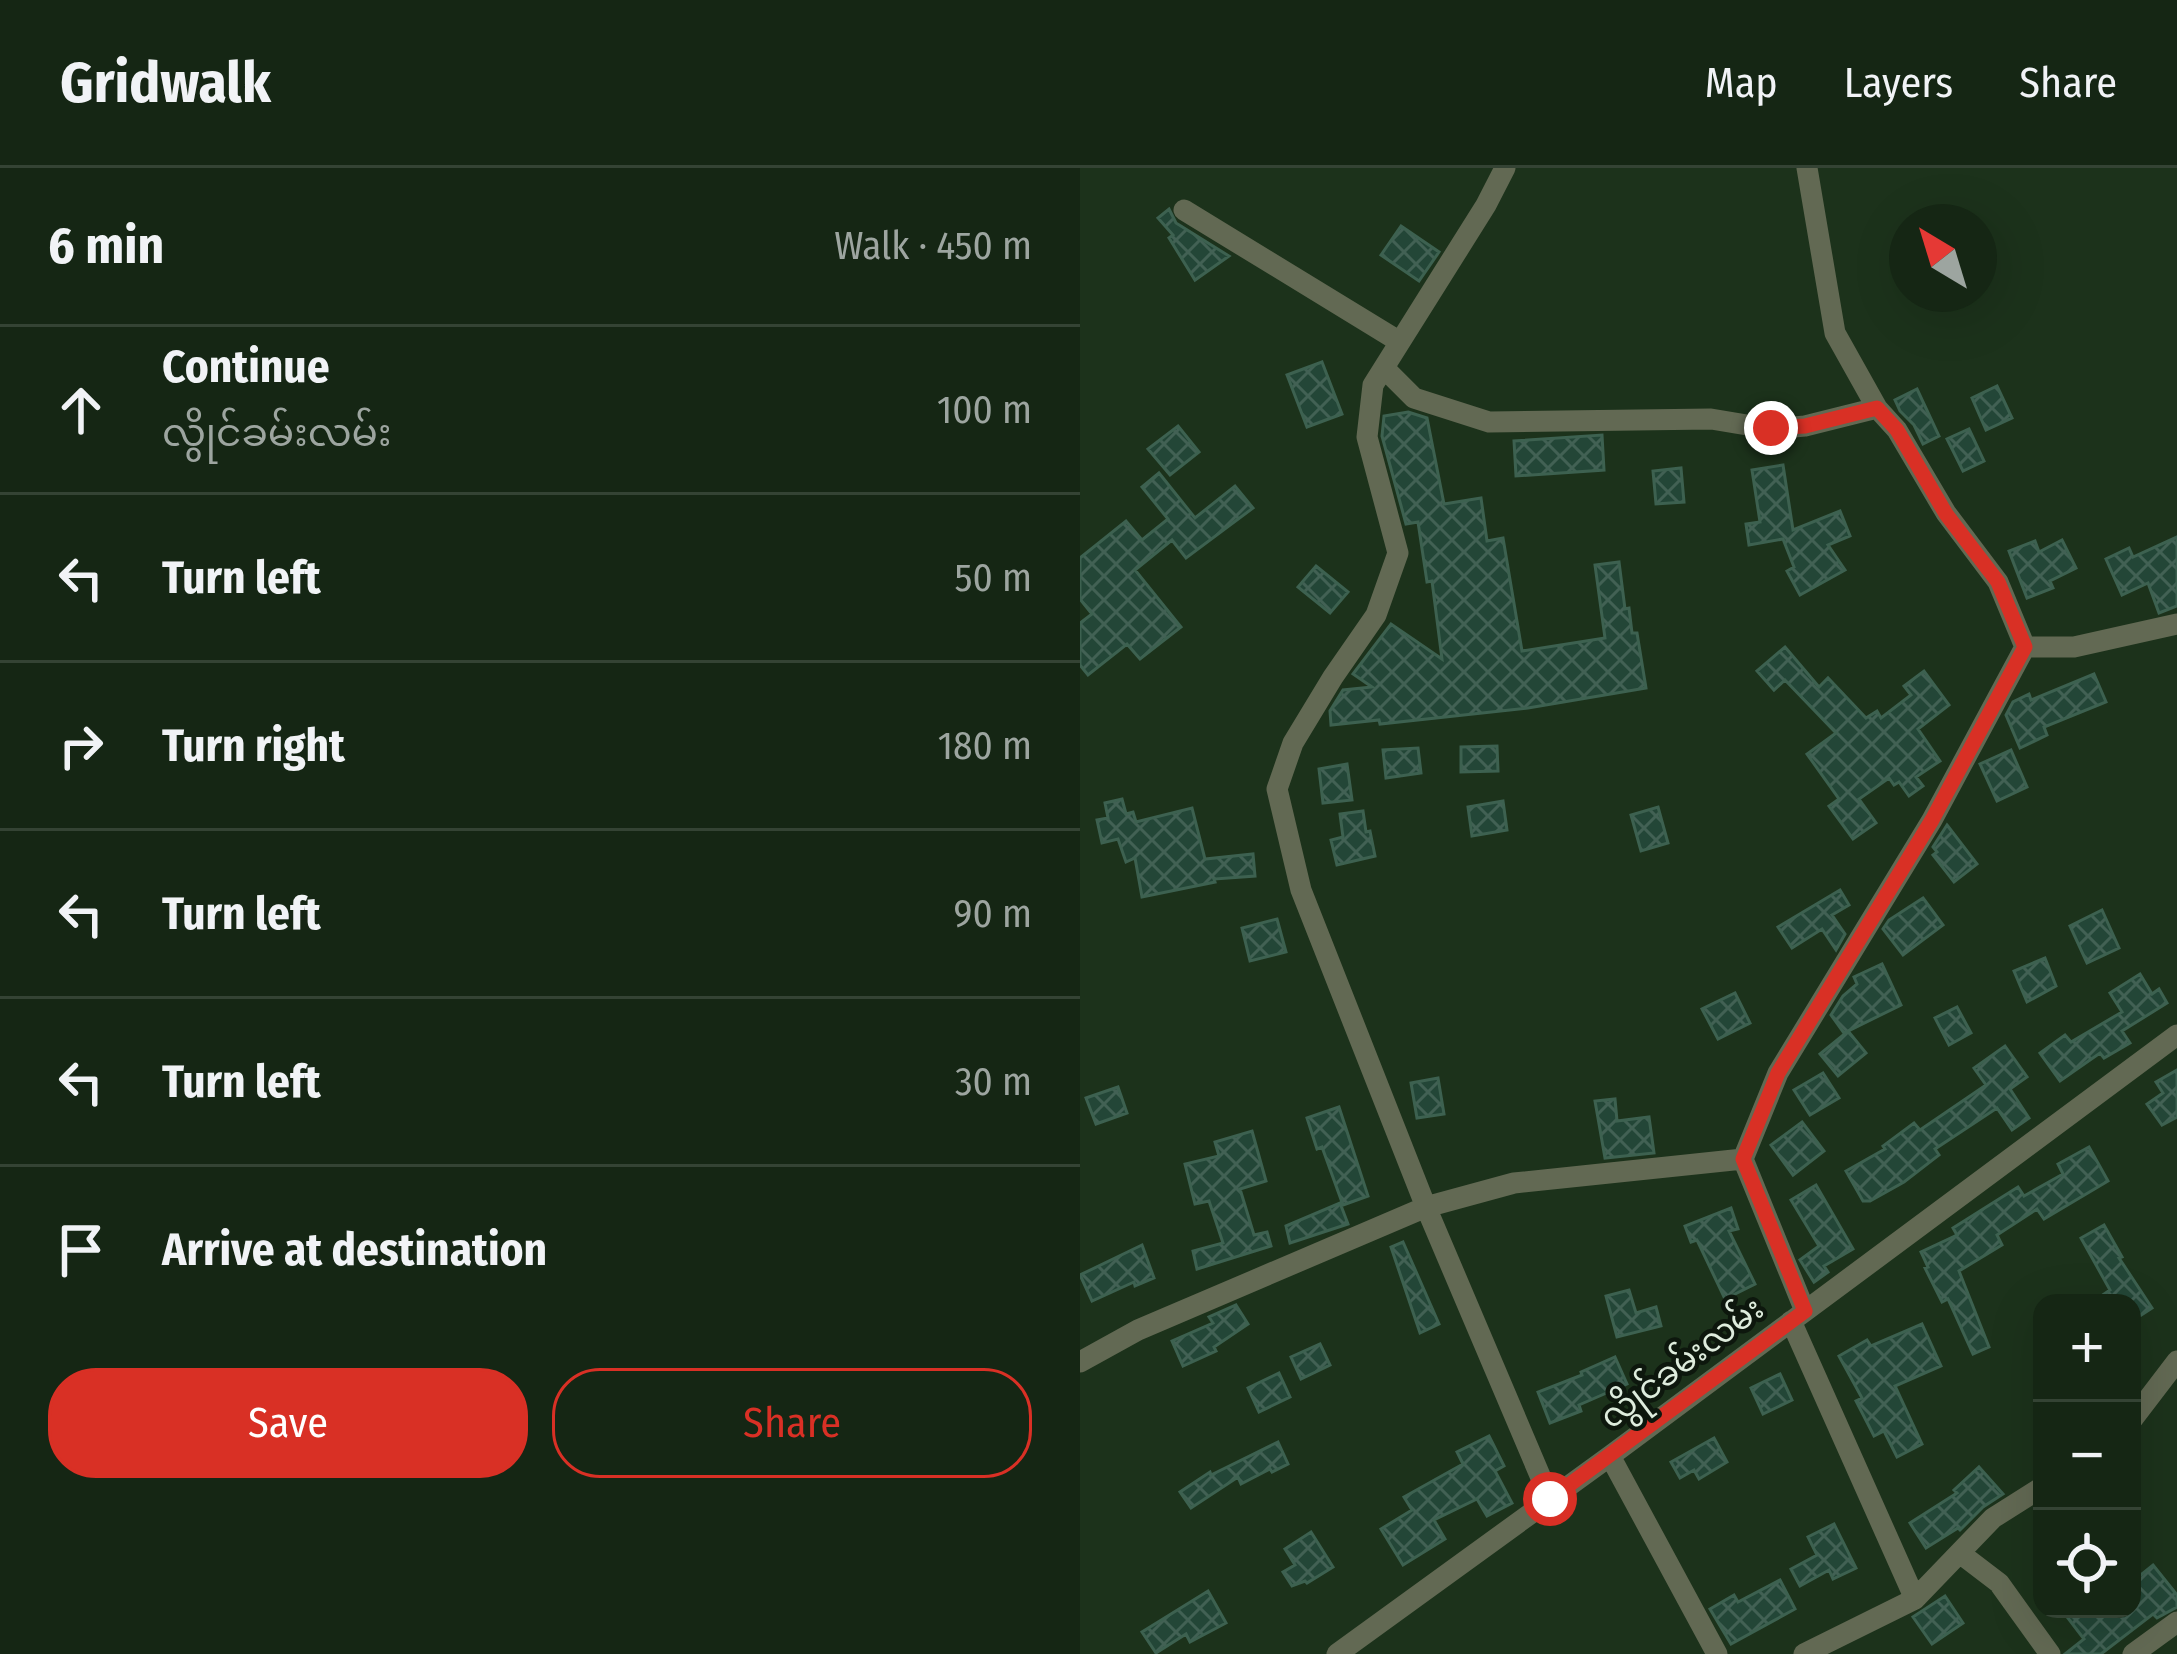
<!DOCTYPE html>
<meta charset="utf-8">
<style>
body{margin:0;font-family:"Fira Sans Condensed","Noto Sans Myanmar",sans-serif;background:#1e2e1d;color:#f1f3f6}
.controls{position:absolute;right:36px;bottom:36px;display:grid;overflow:hidden;border-radius:24px;box-shadow:0 12px 48px #0002}
.controls button{width:108px;height:108px;display:grid;place-items:center;padding:0;border:0;border-bottom:3px solid #344334;background:#152614;color:#f1f3f6;font:60px sans-serif}
.compass{position:absolute;left:809px;top:36px;width:108px;height:108px;border-radius:50%;background:#152614;box-shadow:0 12px 48px #0002;rotate:322deg}
.stop{position:absolute;width:36px;height:36px;margin:-27px;border:9px solid #d93025;border-radius:50%;background:#fff}
.stop.end{background:#d93025;border-color:#fff;box-shadow:0 3px 12px #0008}
.list{margin:0;padding:0;list-style:none}
h2{display:flex;justify-content:space-between;align-items:center;height:156px;margin:0;padding:0 48px;font-size:51px}
h2 small{font-size:39px;font-weight:400;color:#9da5a0}
.list li{display:grid;grid-template-columns:78px 1fr auto;gap:36px;align-items:center;box-sizing:border-box;height:168px;padding:0 48px;border-top:3px solid #344334}
.list b{display:block;font-size:45px;white-space:nowrap}
.list p{margin:0;font-size:39px;white-space:nowrap;color:#9da5a0}
.list em{font-size:39px;font-style:normal;color:#9da5a0}
.actions{display:flex;gap:24px;padding:36px 48px}
.actions a{flex:1;padding:27px 0;border:3px solid #d93025;border-radius:48px;text-align:center;font-size:42px;color:#d93025}
.actions .main{background:#d93025;color:#fff}
.icon{flex:none;width:66px;height:66px;fill:none;stroke:currentColor;stroke-width:2;stroke-linecap:round;stroke-linejoin:round}
.map{position:relative;flex:none;width:1097px;height:1486px;overflow:hidden}
header{display:flex;align-items:center;gap:72px;box-sizing:border-box;height:168px;padding:0 60px;background:#152614;border-bottom:3px solid #344334}
header strong{font-size:57px}
nav{display:flex;gap:66px;margin-inline-start:auto;font-size:42px}
main{display:flex}
aside{flex:1;background:#152614}
.map>svg:first-child{display:block}
.building{fill:url(#building-cross-hatch);stroke:#3d6150;stroke-width:3}
.lines{fill:none;stroke-linecap:round;stroke-linejoin:round}
.street{stroke:#626953;stroke-width:21}
.route{stroke:#d93025;stroke-width:15}
.labels{text-anchor:middle;stroke-width:9;stroke-linejoin:round;paint-order:stroke}
.street-label{font-size:33px;fill:#deecdd;stroke:#0d170d}
</style>
<header>
<strong>Gridwalk</strong>
<nav><a>Map</a><a>Layers</a><a>Share</a></nav>
</header>
<main>
<aside>
<h2>6 min<small>Walk · 450 m</small></h2>
<ul class="list">
<li><svg class="icon" aria-label="ahead" viewBox="0 0 24 24"><path d="M12 20V5M6 11l6-6 6 6"/></svg><div><b>Continue</b><p>လွိုင်ခမ်းလမ်း</p></div><em>100 m</em></li>
<li><svg class="icon" aria-label="left" viewBox="0 0 24 24"><path d="M17 20v-9H6M10 6l-5 5 5 5"/></svg><div><b>Turn left</b></div><em>50 m</em></li>
<li><svg class="icon" aria-label="right" viewBox="0 0 24 24"><path d="M7 20v-9h11M14 6l5 5-5 5"/></svg><div><b>Turn right</b></div><em>180 m</em></li>
<li><svg class="icon" aria-label="left" viewBox="0 0 24 24"><path d="M17 20v-9H6M10 6l-5 5 5 5"/></svg><div><b>Turn left</b></div><em>90 m</em></li>
<li><svg class="icon" aria-label="left" viewBox="0 0 24 24"><path d="M17 20v-9H6M10 6l-5 5 5 5"/></svg><div><b>Turn left</b></div><em>30 m</em></li>
<li><svg class="icon" aria-label="arrive" viewBox="0 0 24 24"><path d="M6 21V4h12l-3 4 3 4H6"/></svg><div><b>Arrive at destination</b></div></li>
</ul>
<div class="actions"><a class="main">Save</a><a>Share</a></div>
</aside>
<div class="map">
<svg width="1097" height="1486" viewBox="0 0 1097 1486">
<defs>
<pattern id="building-cross-hatch" width="8" height="8" patternUnits="userSpaceOnUse" patternTransform="scale(3)"><rect width="8" height="8" fill="#234637"/><path d="M0 0l8 8M0 8l8-8" fill="none" stroke="#426154"/></pattern>
</defs>
<rect width="100%" height="100%" fill="#1c321b"/>
<path class="building" d="M89 41 96 55 149 88 115 112 89 70 93 67 78 50Z
M321 58 359 84 339 113 301 87Z
M242 194 262 246 227 259 207 207Z
M917 218 932 250 906 262 892 230Z
M837 221 859 268 843 276 834 257 820 243 815 232Z
M328 244 347 250 364 336 401 330 407 373 423 370 442 483 525 470 515 397 539 394 545 441 549 440 552 465H557L566 520 448 540 300 556 299 552 251 557 250 543 263 522 292 519 273 506 311 456 362 491 352 413 347 414 338 354 326 356 302 268 304 248Z
M98 258 119 284 90 307 68 281Z
M889 261 904 293 883 303 867 271Z
M522 267 524 302 436 308 434 273Z
M703 297 713 362 760 343 770 368 748 377 765 402 720 427 707 403 714 399 703 371 669 377 666 356 680 354 672 302Z
M601 300 604 334 576 336 573 303Z
M79 305 115 350 155 318 173 340 106 390 92 372 55 402 101 459 60 491 47 476 8 507 0 497V455L12 446 0 431V390L46 353 62 372 88 351 62 319Z
M1097 369V438L1079 445 1068 415 1042 427 1026 391 1049 380 1053 389Z
M982 372 996 400 970 413 973 420 947 430 929 383 955 373 959 384Z
M236 398 268 424 250 445 218 419Z
M705 479 739 519 748 510 786 550 797 543 801 550 831 527 824 518 844 503 869 537 838 561 860 593 836 609 843 618 829 628 819 614 814 617 809 610 779 631 796 655 773 671 749 638 759 631 727 586 756 565 705 512 694 522 677 503Z
M1014 506 1026 534 964 559 967 567 940 580 926 547 933 534 949 526 951 532Z
M417 578 418 603 381 604V579Z
M338 580 341 605 306 610 303 582Z
M931 582 947 619 917 633 900 596Z
M267 596 272 632 243 635 239 601Z
M42 631 46 646 53 644 56 654 112 640 125 691 173 686 175 708 134 711 135 714 62 729 55 690 46 694 38 671 22 675 17 652 28 650 25 635Z
M423 633 427 662 392 668 388 639Z
M578 639 588 675 561 683 551 647Z
M283 643 286 664 290 663 295 688 257 697 251 672 263 669 260 646Z
M867 657 897 696 874 714 853 687 857 684 853 679Z
M760 722 769 737 752 747 765 766 756 782 742 761 712 780 698 759Z
M843 730 863 757 823 787 803 761 809 752Z
M1022 742 1039 780 1007 795 990 758Z
M197 751 206 784 170 793 162 760Z
M965 790 976 818 947 834 934 803Z
M802 796 821 837 764 865 751 847 763 828 777 816 774 809Z
M1060 806 1072 826 1079 821 1087 835 1042 863 1050 875 1024 890 1020 885 980 913 960 885 985 867 991 874 1042 844 1030 825Z
M655 825 670 855 638 871 622 841Z
M877 839 891 865 869 877 855 850Z
M768 863 786 885 758 908 740 886Z
M925 878 947 909 930 921 949 950 932 962 917 940 855 981 859 987 824 1014 790 1033H783L766 1003 805 981 803 978 834 955 840 962 906 917 894 900Z
M1097 902V949L1082 957 1067 936 1083 925 1076 914Z
M743 905 759 930 730 947 714 922Z
M358 910 364 946 337 950 331 915Z
M38 919 47 945 16 956 6 930Z
M535 931 537 953 569 949 574 985 525 990 515 933Z
M259 939 288 1028 263 1037 242 979 237 981 227 950Z
M722 954 744 983 713 1007 691 977Z
M172 963 186 1013 160 1021 174 1067 187 1064 191 1078 117 1101 113 1083 143 1075 129 1033 115 1036 105 996 139 988 135 974Z
M1009 979 1028 1013 964 1051 957 1041 917 1067 922 1077 879 1103 909 1179 893 1186 868 1131 862 1134 845 1100 848 1099 841 1084 877 1067 873 1060 938 1019 944 1028 983 1006 978 996Z
M736 1017 773 1081 744 1098 748 1104 734 1114 720 1092 739 1078 711 1032Z
M260 1035 268 1056 210 1075 206 1058Z
M651 1040 658 1061 649 1063 675 1116 645 1131 617 1072 611 1074 605 1058Z
M1024 1057 1042 1089 1039 1090 1072 1140 1052 1153V1135H1011L1030 1122 1001 1070Z
M323 1074 359 1156 340 1165 311 1079Z
M62 1077 74 1110 55 1118 54 1114 12 1133 0 1107Z
M549 1122 556 1145 576 1139 581 1158 537 1169 526 1128Z
M156 1137 168 1156 134 1179 136 1183 103 1198 92 1173 133 1155 129 1149Z
M842 1156 861 1198 815 1218 842 1276 817 1289 804 1263 794 1268 776 1233 782 1230 759 1188 787 1172 791 1178Z
M240 1176 250 1197 221 1211 211 1189Z
M535 1189 547 1216 499 1237 501 1243 470 1255 458 1224 502 1207 501 1204Z
M199 1205 210 1229 179 1244 168 1220Z
M700 1206 712 1232 683 1246 671 1220Z
M409 1268 424 1298 415 1303 432 1335 407 1348 397 1331 354 1352 365 1371 323 1397 301 1361 332 1342 324 1329 383 1296 377 1284Z
M634 1270 647 1294 619 1311 614 1302 600 1310 591 1294Z
M198 1274 208 1296 192 1304 190 1301 161 1316 158 1309 111 1340 100 1324 130 1304 131 1307Z
M899 1299 923 1326 903 1339 880 1362 878 1360 846 1380 830 1355 877 1325 874 1322Z
M754 1356 776 1400 753 1411 749 1402 720 1418 711 1401 737 1387 728 1369Z
M231 1364 253 1399 227 1415 225 1413 212 1418 203 1404 215 1397 205 1381Z
M1073 1397 1097 1427V1439L1077 1450 1073 1446 1021 1486H985L1004 1471 981 1441H1052V1414Z
M700 1412 715 1441 651 1476 630 1441 654 1427 658 1434Z
M128 1423 146 1455 110 1474 106 1466 76 1485 62 1464Z
M865 1428 883 1455 852 1476 833 1449Z"/>
<g class="lines">
<path class="street" d="M425 0 406 37 293 217 287 269 318 385 296 447 253 509 213 575 197 621 221 722 346 1039 470 1331
M104 42 320 174
M304 200 334 230 409 254 631 251 691 261 725 258 797 240
M945 479H994L1097 456
M725 1143 663 991 698 905 852 652 945 479 918 414 866 345 817 262 797 240 755 165 727 0
M711 1153 835 1431
M0 1194 58 1162 346 1039 434 1015 663 991
M1052 1252 1097 1193
M530 1288 637 1486
M881 1386 919 1415 970 1486
M257 1486 530 1288 1097 867
M724 1486 835 1431 913 1350 962 1319
M1053 1486 1097 1454"/>
</g>
<g class="lines">
<path class="route" d="M470 1331 725 1143 663 991 698 905 852 652 945 479 918 414 866 346 817 262 797 240 725 258 691 260"/>
</g>
<g class="labels">
<g class="street-label">
<text transform="translate(601 1194) rotate(-37)" y="12">လွိုင်ခမ်းလမ်း</text>
</g>
</g>
</svg>
<div class="controls">
<button>+</button>
<button>−</button>
<button><svg class="icon" aria-label="locate" viewBox="0 0 24 24"><circle cx="12" cy="12" r="6"/><path d="M12 2v4M12 18v4M2 12h4M18 12h4"/></svg></button>
</div>
<svg class="compass" viewBox="-18 -18 36 36"><path d="M0-13l5 13h-10z" fill="#e53935"/><path d="M0 13l5-13h-10z" fill="#9da5a0"/></svg>
<div class="stop" style="left:470px;top:1331px"></div>
<div class="stop end" style="left:691px;top:260px"></div>
</div>
</main>
